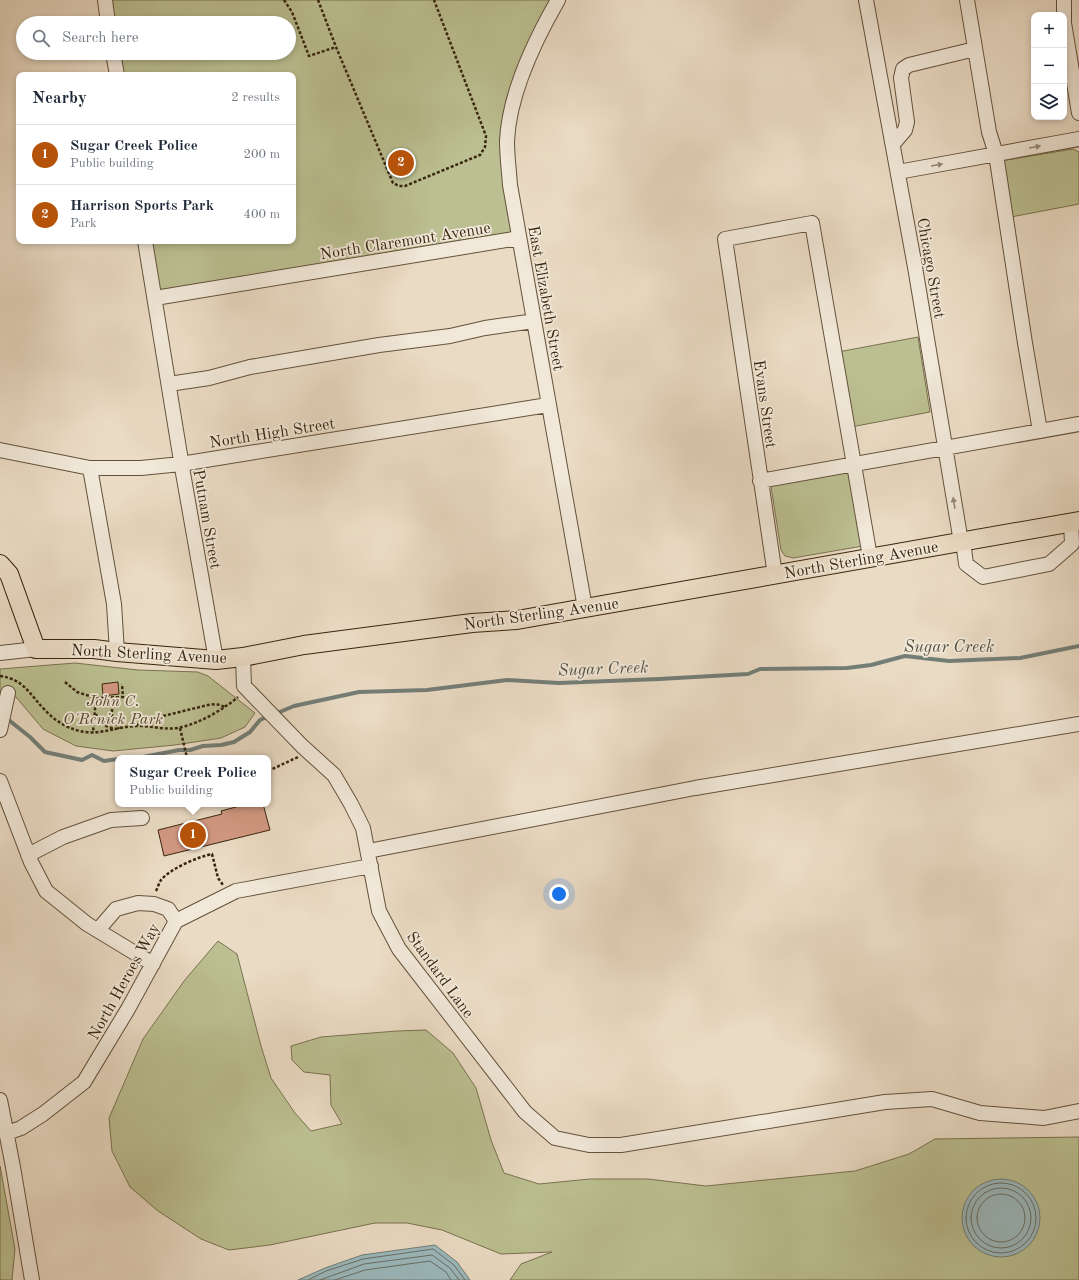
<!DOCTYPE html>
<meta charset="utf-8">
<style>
body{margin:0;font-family:"Old Standard TT",serif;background:#f6f6f7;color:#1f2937}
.controls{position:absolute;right:12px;top:12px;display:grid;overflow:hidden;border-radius:8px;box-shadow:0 2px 6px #0003}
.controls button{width:36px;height:36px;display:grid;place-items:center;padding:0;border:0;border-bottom:1px solid #e0e1e3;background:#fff;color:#1f2937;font:20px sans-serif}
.you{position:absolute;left:559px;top:894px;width:14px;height:14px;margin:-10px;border:3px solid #fff;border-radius:50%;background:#1a73e8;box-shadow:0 0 0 6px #1a73e833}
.badge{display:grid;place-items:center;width:26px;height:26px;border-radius:50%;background:#b45309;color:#fff;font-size:13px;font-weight:700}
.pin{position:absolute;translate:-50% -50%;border:2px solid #fff;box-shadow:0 1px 4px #0006}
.popup{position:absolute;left:115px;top:755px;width:156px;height:52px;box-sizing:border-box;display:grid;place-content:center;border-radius:8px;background:#fff;filter:drop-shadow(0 1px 3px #0005);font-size:13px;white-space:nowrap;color:#747a83}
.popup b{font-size:15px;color:#1f2937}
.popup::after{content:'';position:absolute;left:50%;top:100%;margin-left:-8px;border:8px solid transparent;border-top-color:#fff}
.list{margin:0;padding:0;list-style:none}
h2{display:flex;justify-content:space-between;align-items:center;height:52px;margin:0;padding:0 16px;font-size:17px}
h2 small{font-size:13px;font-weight:400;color:#747a83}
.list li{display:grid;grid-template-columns:26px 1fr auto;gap:12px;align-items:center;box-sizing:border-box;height:60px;padding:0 16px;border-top:1px solid #e0e1e3}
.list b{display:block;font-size:15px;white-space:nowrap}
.list p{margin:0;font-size:13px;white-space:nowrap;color:#747a83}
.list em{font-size:13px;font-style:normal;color:#747a83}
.icon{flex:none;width:22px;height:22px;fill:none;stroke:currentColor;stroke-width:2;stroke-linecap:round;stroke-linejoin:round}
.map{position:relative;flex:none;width:1079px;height:1280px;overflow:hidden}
.search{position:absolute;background:#fff;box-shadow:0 2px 6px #0003;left:16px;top:16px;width:280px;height:44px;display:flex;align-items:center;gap:10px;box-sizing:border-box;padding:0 14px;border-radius:22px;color:#747a83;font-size:15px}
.panel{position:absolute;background:#fff;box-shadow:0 2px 6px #0003;left:16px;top:72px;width:280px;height:172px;border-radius:8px}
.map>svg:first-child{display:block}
.green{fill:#bbbf91;stroke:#7a724f}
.water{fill:#9bb9bd;stroke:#737e77}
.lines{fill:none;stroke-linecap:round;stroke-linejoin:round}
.shore{stroke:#6a6f65;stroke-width:1}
.stream{stroke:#737e77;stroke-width:4}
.building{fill:#d19881;stroke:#38250d}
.minor-casing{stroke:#64523b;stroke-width:16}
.major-casing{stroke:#38250d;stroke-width:20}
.path{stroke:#38250d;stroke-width:2.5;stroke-dasharray:3 2;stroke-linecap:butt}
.minor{stroke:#f1e8d9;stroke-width:14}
.major{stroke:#eadbc4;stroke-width:18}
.oneway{fill:#948673}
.labels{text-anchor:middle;stroke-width:3.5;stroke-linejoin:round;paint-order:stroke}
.street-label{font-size:16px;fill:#38250d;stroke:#f1e8d9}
.park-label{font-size:16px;font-style:italic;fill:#594c2e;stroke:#f1e8d9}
.water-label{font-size:17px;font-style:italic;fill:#565142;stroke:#f1e8d9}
</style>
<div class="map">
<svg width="1079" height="1280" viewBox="0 0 1079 1280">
<rect width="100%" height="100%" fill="#eadbc4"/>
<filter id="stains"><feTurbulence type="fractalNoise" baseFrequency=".005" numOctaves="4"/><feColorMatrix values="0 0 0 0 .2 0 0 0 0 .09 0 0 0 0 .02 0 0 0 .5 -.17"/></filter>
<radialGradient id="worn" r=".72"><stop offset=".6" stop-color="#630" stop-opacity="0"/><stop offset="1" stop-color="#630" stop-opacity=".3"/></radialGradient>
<path class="green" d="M105 0H558L523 73 507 141 519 238 155 298 145 241H293V75H117L114 53H289V23H109Z
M1073 149 1079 152V204L1011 217 1001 161Z
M918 337 930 412 851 427 838 352Z
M850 467 863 546 793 558 785 556 781 550 770 480Z
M75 663 138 670 198 672 208 676 255 713 245 727 221 738 175 745 113 751 76 746 43 729 16 697 0 692V669Z
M218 941 237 954 261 1046 271 1078 295 1113 311 1131 342 1124 331 1105 330 1075 304 1072 292 1060 291 1046 321 1037 397 1031 426 1030 453 1053 476 1088 491 1140 504 1173 539 1184 590 1179H648L706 1186 855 1171 909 1154 935 1139 1079 1137V1280H510L521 1264 552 1252 501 1254 442 1230 407 1223H375L270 1245 229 1250 201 1239 158 1211 130 1187 112 1151 109 1118 143 1039 184 981Z
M0 1166 15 1249 12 1280H0Z"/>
<path class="water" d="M962 1218a39 39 0 1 1 78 0a39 39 0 1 1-78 0Z
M435 1245 457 1262 470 1280H298L325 1268 362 1255Z"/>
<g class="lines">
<path class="shore" d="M966 1218a35 35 0 1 1 70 0a35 35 0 1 1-70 0Z
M971 1218a30 30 0 1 1 60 0a30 30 0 1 1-60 0Z
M977 1218a24 24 0 1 1 48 0a24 24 0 1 1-48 0Z
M308 1280 326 1271 363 1259 433 1249 454 1265 465 1280
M320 1280 364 1264 432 1255 450 1268 459 1280
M335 1280 365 1270 430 1261 446 1272 451 1280"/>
<path class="stream" d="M275 714 294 706 359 692 427 690 507 680 559 683 659 679 748 674 760 669 847 668 871 665 905 656 949 661 1020 658 1079 646
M5 717 30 737 45 752 82 760 92 755 104 761 118 759
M127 758H128
M138 758 179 750H190L203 746 221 745 234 742 250 732 260 720 269 716"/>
</g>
<path class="building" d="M118 682 119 694 103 696 102 684Z
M247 804H263L270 830 164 856 158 830 222 814 221 811Z"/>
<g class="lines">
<g class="minor-casing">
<path id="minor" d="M105 0 108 23
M558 0C535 40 509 95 507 141 507 156 509 170 510 185L585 608
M866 0 915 267 961 542
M967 0 989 132 996 154 1025 343 1040 431
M1064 0V23L1079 113
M113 53 117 75
M893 144 905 130 907 122 901 78 903 69 909 65 975 49
M898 172 1079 139
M145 241 183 473 216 660
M155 298 519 238
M169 384 209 378 250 367 379 345 450 336 485 328 534 321
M0 450 90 468H141L181 464 548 405
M90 468 114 604 117 652
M760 481 1079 424
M963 541 966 564 983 577 1049 564 1072 544 1071 522
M775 575 725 239 812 223 870 557
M0 653 36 649
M243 657 244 686 302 746 334 775 351 804 363 828 379 911 399 949 525 1112 555 1138 589 1145H621L885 1102 932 1099 980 1113 1044 1118 1079 1111
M0 730 8 693
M0 781 31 862 46 891 87 924 153 964
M368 851 695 788 1079 724
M28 855 63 837 111 820 142 818
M98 930 116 909 138 903 154 904 168 909 176 921
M0 1100 13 1167 32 1280
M7 1133 21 1128 43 1114 84 1082 128 1009 176 921 236 891 371 866"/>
</g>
<g class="major-casing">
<path id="major" d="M0 564 9 574 36 649H94L117 652 216 660 243 657 304 645 472 623 517 620 1079 521"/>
</g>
<path class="path" d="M284 0 292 12 309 56 336 47
M318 0 336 47 393 183 399 186H405L480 155 485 147 486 136 434 0
M0 676C24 679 30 695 45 710 50 716 57 721 64 725 95 741 110 726 139 726 153 726 168 731 182 727 200 723 224 709 238 697
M65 682 77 692 96 698 93 733
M96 698 123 697 122 684
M112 709V716L119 729
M96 714C100 724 106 727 116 729
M136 726 141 721 147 718 159 717 208 705 216 704 226 707
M180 728 187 758
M268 771 298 757
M156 891C158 887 159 883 161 880 171 868 198 857 212 854L218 878 223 885"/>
<use href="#minor" class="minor"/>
<use href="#major" class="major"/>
</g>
<defs><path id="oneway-solid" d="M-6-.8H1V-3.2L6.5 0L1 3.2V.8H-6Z"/></defs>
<g class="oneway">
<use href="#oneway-solid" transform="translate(1035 147) rotate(-10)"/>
<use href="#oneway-solid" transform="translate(937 165) rotate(-10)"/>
<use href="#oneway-solid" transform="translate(954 503) rotate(-99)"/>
</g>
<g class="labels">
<g class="street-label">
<text transform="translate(405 240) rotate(-9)" y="6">North Claremont Avenue</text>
<text transform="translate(932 268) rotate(80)" y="6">Chicago Street</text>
<text transform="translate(547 298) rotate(80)" y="6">East Elizabeth Street</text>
<text transform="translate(766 404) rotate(82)" y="6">Evans Street</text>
<text transform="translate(272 432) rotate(-9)" y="6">North High Street</text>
<text transform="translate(208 519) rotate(80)" y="6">Putnam Street</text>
<text transform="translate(861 559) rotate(-10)" y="6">North Sterling Avenue</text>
<text transform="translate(541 613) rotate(-8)" y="6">North Sterling Avenue</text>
<text transform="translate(149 653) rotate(3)" y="6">North Sterling Avenue</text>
<text transform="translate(441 974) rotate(54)" y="6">Standard Lane</text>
<text transform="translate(123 981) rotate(-61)" y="6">North Heroes Way</text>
</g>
<g class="park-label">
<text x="113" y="706">John C.<tspan x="113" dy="18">O'Renick Park</tspan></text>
</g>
<g class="water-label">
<text x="949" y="652">Sugar Creek</text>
<text transform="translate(603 668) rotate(-2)" y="6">Sugar Creek</text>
</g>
</g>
<rect width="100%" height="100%" filter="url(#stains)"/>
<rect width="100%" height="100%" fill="url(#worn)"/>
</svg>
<div class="controls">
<button>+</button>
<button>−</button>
<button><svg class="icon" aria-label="layers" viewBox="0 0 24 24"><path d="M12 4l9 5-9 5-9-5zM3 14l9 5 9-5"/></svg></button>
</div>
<div class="you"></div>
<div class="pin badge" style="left:193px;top:835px">1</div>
<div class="popup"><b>Sugar Creek Police</b>Public building</div>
<div class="pin badge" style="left:401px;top:163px">2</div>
<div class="search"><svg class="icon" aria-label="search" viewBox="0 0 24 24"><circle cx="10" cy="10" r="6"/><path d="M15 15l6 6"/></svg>Search here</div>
<section class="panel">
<h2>Nearby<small>2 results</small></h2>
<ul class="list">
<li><span class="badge">1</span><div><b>Sugar Creek Police</b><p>Public building</p></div><em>200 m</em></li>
<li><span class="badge">2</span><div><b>Harrison Sports Park</b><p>Park</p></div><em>400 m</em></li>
</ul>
</section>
</div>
